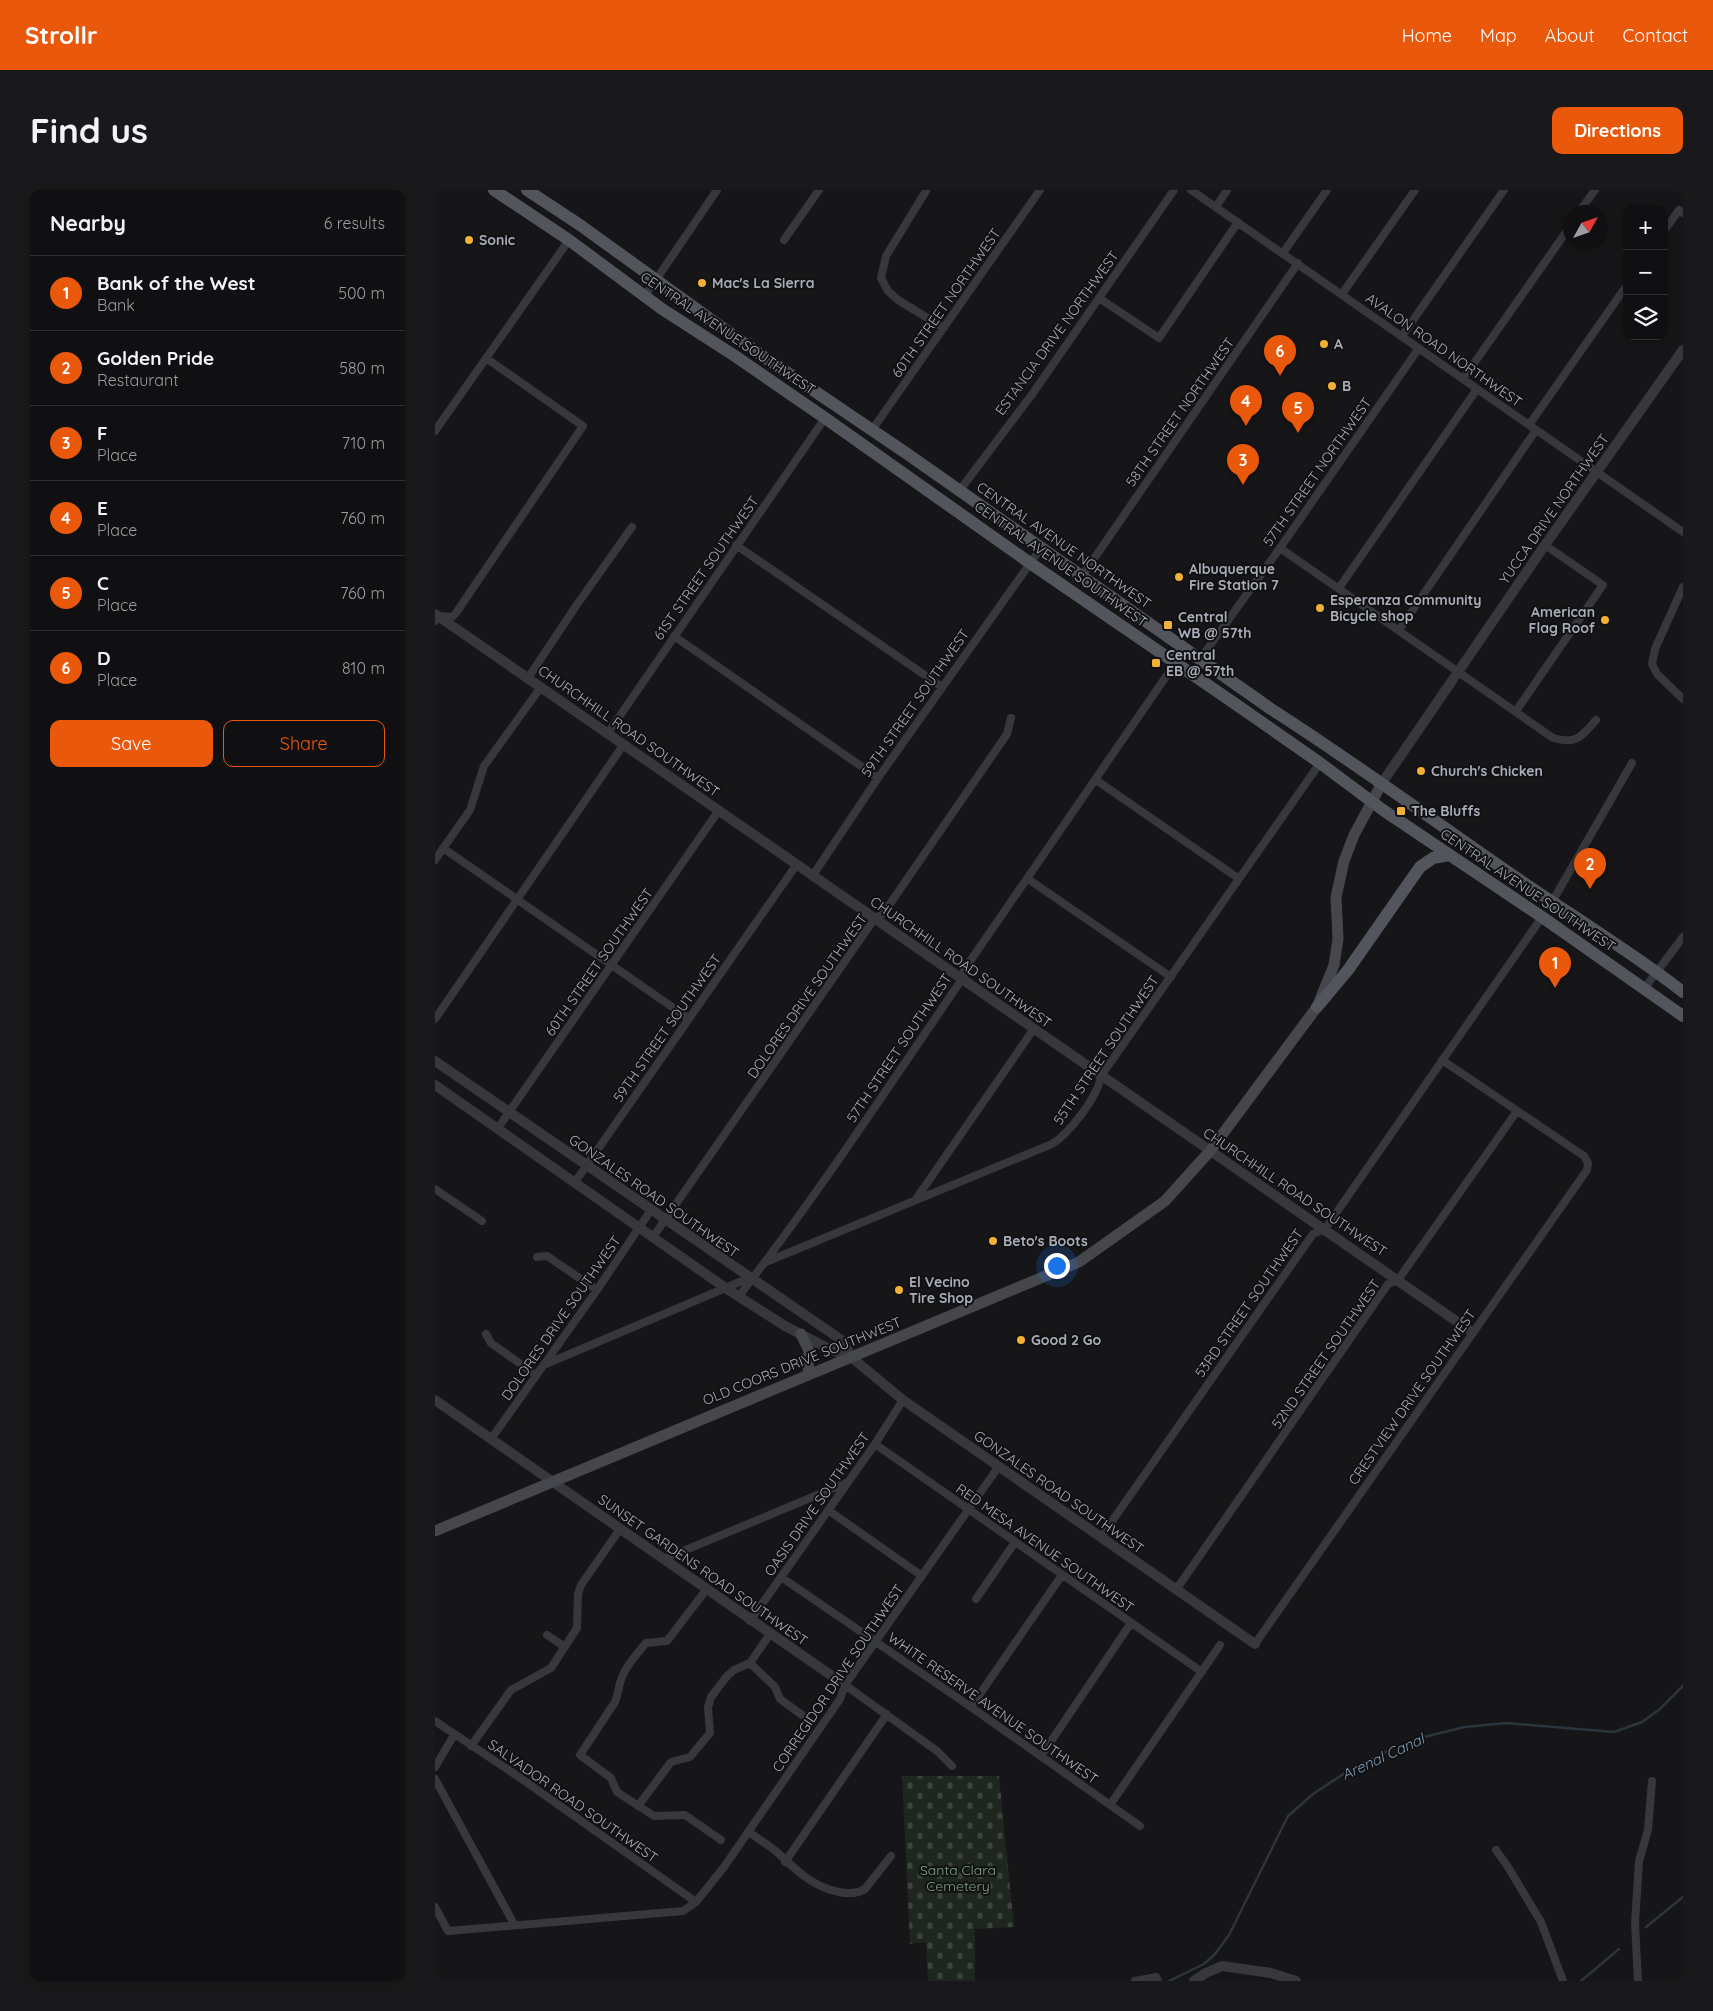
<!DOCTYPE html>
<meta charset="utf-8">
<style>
body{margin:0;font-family:Quicksand,sans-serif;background:#19191b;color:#f1f3f6}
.controls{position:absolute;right:15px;top:15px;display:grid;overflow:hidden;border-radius:10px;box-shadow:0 2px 8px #0003}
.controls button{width:45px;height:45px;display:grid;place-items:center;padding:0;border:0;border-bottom:1px solid #303032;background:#101012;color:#f1f3f6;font:25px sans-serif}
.compass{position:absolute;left:1128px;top:15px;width:45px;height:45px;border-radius:50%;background:#101012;box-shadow:0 2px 8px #0003;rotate:50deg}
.you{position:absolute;left:621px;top:1075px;width:18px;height:18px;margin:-12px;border:4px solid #fff;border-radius:50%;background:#1a73e8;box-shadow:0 0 0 8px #1a73e833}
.badge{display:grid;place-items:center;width:32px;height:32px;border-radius:50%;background:#ea580c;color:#fff;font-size:16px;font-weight:700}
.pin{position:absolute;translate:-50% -41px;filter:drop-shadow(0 1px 2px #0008)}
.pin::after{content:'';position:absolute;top:26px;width:18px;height:15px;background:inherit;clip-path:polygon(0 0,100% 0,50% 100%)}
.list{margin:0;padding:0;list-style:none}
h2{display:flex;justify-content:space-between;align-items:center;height:65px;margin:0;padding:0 20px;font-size:21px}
h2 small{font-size:16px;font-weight:400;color:#9c9d9f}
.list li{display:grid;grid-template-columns:32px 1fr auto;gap:15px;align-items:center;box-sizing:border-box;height:75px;padding:0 20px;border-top:1px solid #303032}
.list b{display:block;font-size:19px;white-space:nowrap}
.list p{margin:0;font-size:16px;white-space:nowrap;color:#9c9d9f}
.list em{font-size:16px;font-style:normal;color:#9c9d9f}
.actions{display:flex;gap:10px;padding:15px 20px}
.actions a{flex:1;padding:11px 0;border:1px solid #ea580c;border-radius:10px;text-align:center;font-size:18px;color:#ea580c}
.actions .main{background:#ea580c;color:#fff}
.icon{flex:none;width:28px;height:28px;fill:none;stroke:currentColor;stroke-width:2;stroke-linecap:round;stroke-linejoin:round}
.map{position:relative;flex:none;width:1248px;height:1791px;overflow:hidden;border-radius:10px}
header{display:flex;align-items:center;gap:30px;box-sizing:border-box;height:70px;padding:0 25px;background:#ea580c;color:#fff}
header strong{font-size:24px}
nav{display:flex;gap:28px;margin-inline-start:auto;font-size:18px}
.intro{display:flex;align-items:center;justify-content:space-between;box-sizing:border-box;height:120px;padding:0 30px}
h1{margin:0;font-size:35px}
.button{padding:12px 22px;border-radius:10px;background:#ea580c;color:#fff;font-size:18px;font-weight:700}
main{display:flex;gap:30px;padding:0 30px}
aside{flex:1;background:#101012;border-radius:10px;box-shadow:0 2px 8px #0003}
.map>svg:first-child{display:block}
.cemetery{fill:url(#cemetery-stones)}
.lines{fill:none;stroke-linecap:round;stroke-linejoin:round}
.stream{stroke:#2c353c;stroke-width:2.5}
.minor{stroke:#37383d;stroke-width:8}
.tertiary{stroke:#37383d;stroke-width:10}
.secondary{stroke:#45474d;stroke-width:11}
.primary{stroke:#53555c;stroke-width:12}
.poi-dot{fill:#f2b134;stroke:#111113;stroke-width:2}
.labels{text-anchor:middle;stroke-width:4;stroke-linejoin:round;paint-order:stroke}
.poi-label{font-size:14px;font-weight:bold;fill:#a8adb8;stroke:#111113;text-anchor:start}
.street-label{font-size:14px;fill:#a8adb8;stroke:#111113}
.park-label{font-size:14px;fill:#7fa381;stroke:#111113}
.water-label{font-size:15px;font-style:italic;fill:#7f9bb3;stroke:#111113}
</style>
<header>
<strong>Strollr</strong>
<nav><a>Home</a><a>Map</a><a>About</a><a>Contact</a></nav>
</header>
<div class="intro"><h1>Find us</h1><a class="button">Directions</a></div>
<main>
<aside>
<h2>Nearby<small>6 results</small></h2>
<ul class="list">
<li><span class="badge">1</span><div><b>Bank of the West</b><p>Bank</p></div><em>500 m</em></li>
<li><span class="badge">2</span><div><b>Golden Pride</b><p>Restaurant</p></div><em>580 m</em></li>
<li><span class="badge">3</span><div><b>F</b><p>Place</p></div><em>710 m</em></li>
<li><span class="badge">4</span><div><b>E</b><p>Place</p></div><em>760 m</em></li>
<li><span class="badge">5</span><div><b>C</b><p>Place</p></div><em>760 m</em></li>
<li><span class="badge">6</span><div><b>D</b><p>Place</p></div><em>810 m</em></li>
</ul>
<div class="actions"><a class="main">Save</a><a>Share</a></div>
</aside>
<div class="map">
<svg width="1248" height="1791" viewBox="0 0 1248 1791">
<defs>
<pattern id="cemetery-stones" width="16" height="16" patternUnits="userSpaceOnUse" patternTransform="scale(1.25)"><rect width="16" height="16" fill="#1e261f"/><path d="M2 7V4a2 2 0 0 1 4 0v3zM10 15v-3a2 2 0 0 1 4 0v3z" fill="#3c433d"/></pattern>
</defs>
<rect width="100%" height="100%" fill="#161618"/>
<path class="cemetery" d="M467 1586H564L579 1737 540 1739V1791H493L491 1752 475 1754Z"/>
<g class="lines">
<path class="stream" d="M1211 1737 1248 1707
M734 1791 769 1774 780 1764 794 1745 853 1626 878 1604 916 1579 956 1559 989 1547 1030 1537 1071 1533 1179 1542 1207 1532 1225 1519 1248 1496
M1146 1791 1184 1759"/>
<path class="minor" d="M756 0 1248 342
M491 1 451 66 446 88 453 101 463 110 509 138
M781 17 792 0
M1144 22 1160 0
M1229 41 1244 20 1248 23
M349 50 384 0
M848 63 892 0
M907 104 980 0
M210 106 282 0
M664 108 724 148 803 32
M967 146 1069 0
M1028 189 1136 35
M1094 235 1192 95
M437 240 605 0
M0 241 134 50
M525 300 598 203 739 0
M301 355 507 497
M845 358 1118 548C1142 555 1147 546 1161 530
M647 386 863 73
M1248 397 1220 459 1217 474 1222 484 1248 509
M904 398 1042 199
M0 431 3 426 17 427 21 423 148 236 51 168
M964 440 1101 240
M239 446 443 588
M766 468 845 358 984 158
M93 488 141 416 197 337
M1081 521 1168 395 1110 355
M173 543 390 228
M661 590 803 688
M8 658 253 828
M0 670 35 620 49 576 106 497
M378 685 443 588 606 358
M593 689 736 787
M1117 712 1197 573
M1209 799 1248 747
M0 829 189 554
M63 938 284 620
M140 992 362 674
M0 999 47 1031
M481 1009 598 840
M218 1047 440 728 448 724 572 544 576 528
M102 1067 112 1066 162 1100
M331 1072 617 954C635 943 663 906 666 886L885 573
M304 1106C383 1004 454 896 527 789L529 780 741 472
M51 1144 56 1153 101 1185
M111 1174 314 1088
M56 1249 162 1100 216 1020
M440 1254 767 1482
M393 1320 487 1386
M666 1347 878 1044 890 1039 1107 727
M229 1369 411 1293
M346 1387 536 1517 705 1636
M271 1400 232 1451 211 1453C201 1465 189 1478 185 1493 183 1500 183 1505 180 1512L145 1565 176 1588 182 1602 219 1626 250 1625 286 1650
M741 1400 953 1094 963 1090 1082 921
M541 1409 580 1352
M315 1431 440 1254 468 1210
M112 1445 130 1457
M820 1454 1152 980 1153 973 1149 966 1007 870
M315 1473 340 1497 345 1509 367 1525
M410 1495 502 1561 517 1576
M536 1517 627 1385
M0 1531 84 1587 261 1712
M36 1556 76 1500 116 1478 142 1438 143 1404 146 1395 185 1339
M606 1566 696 1433
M0 1577 19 1545
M0 1589 79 1734
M675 1615 785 1455
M203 1616 236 1572 255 1567 275 1543 273 1517 276 1507 292 1486 299 1480 315 1473 335 1444
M314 1642C323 1649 334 1655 343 1663 361 1680 378 1697 404 1702 414 1704 422 1704 430 1699L456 1666
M1061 1660 1073 1677 1106 1732 1128 1791
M350 1672 452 1524
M0 1717 13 1741 248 1721 261 1712 289 1677 405 1509 410 1495 564 1276
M700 1791 721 1787 723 1791
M1203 1791 1200 1733 1204 1671 1213 1640 1217 1591"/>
<path class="tertiary" d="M0 424 1037 1142
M947 593 1110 355 1248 160
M0 871 408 1151 416 1167
M0 895 292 1099 350 1136 396 1160 416 1167 468 1210 820 1454
M0 1210 410 1495
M759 1791 771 1783 787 1776 836 1783 861 1791"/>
<path class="secondary" d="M366 1144 374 1161 373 1185
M0 1341 644 1072 730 1011 775 961 882 817 899 775 903 749 901 707 909 671 919 645 947 593"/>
<path class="primary" d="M59 0 134 50 227 119 300 166 390 228 595 373 799 513 885 573 948 620 1107 727 1248 826
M92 0 145 35 310 154 471 263 836 519C916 570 992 626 1070 680 1129 721 1191 758 1248 802
M882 817 913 780 985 677 998 668 1014 665"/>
</g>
<g class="poi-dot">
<circle cx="34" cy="50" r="5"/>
<circle cx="267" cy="93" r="5"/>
<circle cx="889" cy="154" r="5"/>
<circle cx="897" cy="196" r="5"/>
<circle cx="744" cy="387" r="5"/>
<circle cx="885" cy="418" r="5"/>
<circle cx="1170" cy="430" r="5"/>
<rect x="728" y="430" width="10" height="10" rx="2.5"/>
<rect x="716" y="468" width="10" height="10" rx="2.5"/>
<circle cx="986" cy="581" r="5"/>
<rect x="961" y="616" width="10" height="10" rx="2.5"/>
<circle cx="558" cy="1051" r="5"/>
<circle cx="464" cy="1100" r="5"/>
<circle cx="586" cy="1150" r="5"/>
</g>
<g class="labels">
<g class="poi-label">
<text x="44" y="55">Sonic</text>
<text x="277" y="98">Mac's La Sierra</text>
<text x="899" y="159">A</text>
<text x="907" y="201">B</text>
<text x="754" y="384">Albuquerque<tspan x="754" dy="16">Fire Station 7</tspan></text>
<text x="895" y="415">Esperanza Community<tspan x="895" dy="16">Bicycle shop</tspan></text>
<text x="1160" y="427" text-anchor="end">American<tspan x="1160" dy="16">Flag Roof</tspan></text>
<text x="743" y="432">Central<tspan x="743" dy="16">WB @ 57th</tspan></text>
<text x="731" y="470">Central<tspan x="731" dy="16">EB @ 57th</tspan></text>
<text x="996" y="586">Church's Chicken</text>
<text x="976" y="626">The Bluffs</text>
<text x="568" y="1056">Beto's Boots</text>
<text x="474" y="1097">El Vecino<tspan x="474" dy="16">Tire Shop</tspan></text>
<text x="596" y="1155">Good 2 Go</text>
</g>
<g class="street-label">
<text transform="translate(511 113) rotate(-55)" y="5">60TH STREET NORTHWEST</text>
<text transform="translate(293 143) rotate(34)" y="5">CENTRAL AVENUE SOUTHWEST</text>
<text transform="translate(622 143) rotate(-54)" y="5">ESTANCIA DRIVE NORTHWEST</text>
<text transform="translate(1009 160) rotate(35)" y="5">AVALON ROAD NORTHWEST</text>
<text transform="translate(745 222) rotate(-55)" y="5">58TH STREET NORTHWEST</text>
<text transform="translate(882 282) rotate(-55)" y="5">57TH STREET NORTHWEST</text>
<text transform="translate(1119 319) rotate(-55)" y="5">YUCCA DRIVE NORTHWEST</text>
<text transform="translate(629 355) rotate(35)" y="5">CENTRAL AVENUE NORTHWEST</text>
<text transform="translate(626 374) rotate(35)" y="5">CENTRAL AVENUE SOUTHWEST</text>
<text transform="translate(271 378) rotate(-55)" y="5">61ST STREET SOUTHWEST</text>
<text transform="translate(480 513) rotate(-55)" y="5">59TH STREET SOUTHWEST</text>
<text transform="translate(194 541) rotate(35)" y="5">CHURCHHILL ROAD SOUTHWEST</text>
<text transform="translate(1093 700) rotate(34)" y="5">CENTRAL AVENUE SOUTHWEST</text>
<text transform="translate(164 772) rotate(-55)" y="5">60TH STREET SOUTHWEST</text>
<text transform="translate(526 772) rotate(35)" y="5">CHURCHHILL ROAD SOUTHWEST</text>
<text transform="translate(372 806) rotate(-55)" y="5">DOLORES DRIVE SOUTHWEST</text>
<text transform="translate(232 838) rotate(-55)" y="5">59TH STREET SOUTHWEST</text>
<text transform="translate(464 858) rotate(-56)" y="5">57TH STREET SOUTHWEST</text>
<text transform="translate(671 860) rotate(-56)" y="5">55TH STREET SOUTHWEST</text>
<text transform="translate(860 1002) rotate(34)" y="5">CHURCHHILL ROAD SOUTHWEST</text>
<text transform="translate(219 1006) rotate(35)" y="5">GONZALES ROAD SOUTHWEST</text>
<text transform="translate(814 1113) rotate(-55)" y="5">53RD STREET SOUTHWEST</text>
<text transform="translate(126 1128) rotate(-55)" y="5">DOLORES DRIVE SOUTHWEST</text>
<text transform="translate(891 1164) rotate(-55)" y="5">52ND STREET SOUTHWEST</text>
<text transform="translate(367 1171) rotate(-22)" y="5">OLD COORS DRIVE SOUTHWEST</text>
<text transform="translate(977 1207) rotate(-55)" y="5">CRESTVIEW DRIVE SOUTHWEST</text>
<text transform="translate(624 1302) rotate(35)" y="5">GONZALES ROAD SOUTHWEST</text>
<text transform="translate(382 1314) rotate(-55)" y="5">OASIS DRIVE SOUTHWEST</text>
<text transform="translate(610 1358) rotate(35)" y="5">RED MESA AVENUE SOUTHWEST</text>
<text transform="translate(268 1380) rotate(35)" y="5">SUNSET GARDENS ROAD SOUTHWEST</text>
<text transform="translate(403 1488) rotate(-56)" y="5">CORREGIDOR DRIVE SOUTHWEST</text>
<text transform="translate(558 1518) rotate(35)" y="5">WHITE RESERVE AVENUE SOUTHWEST</text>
<text transform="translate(138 1611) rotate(35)" y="5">SALVADOR ROAD SOUTHWEST</text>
</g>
<g class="park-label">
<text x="523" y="1685">Santa Clara<tspan x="523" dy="16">Cemetery</tspan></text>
</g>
<g class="water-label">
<text transform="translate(948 1567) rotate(-25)" y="5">Arenal Canal</text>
</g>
</g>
</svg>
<div class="controls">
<button>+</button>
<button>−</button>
<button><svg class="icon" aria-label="layers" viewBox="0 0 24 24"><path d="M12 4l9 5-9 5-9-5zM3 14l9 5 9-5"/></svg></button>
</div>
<svg class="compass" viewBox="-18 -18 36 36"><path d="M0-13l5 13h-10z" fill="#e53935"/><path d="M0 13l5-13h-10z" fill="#9c9d9f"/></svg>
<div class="you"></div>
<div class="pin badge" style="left:1120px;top:798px">1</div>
<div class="pin badge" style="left:1155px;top:699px">2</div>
<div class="pin badge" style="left:808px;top:295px">3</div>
<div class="pin badge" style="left:811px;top:236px">4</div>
<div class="pin badge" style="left:863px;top:243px">5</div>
<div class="pin badge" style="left:845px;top:186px">6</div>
</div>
</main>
